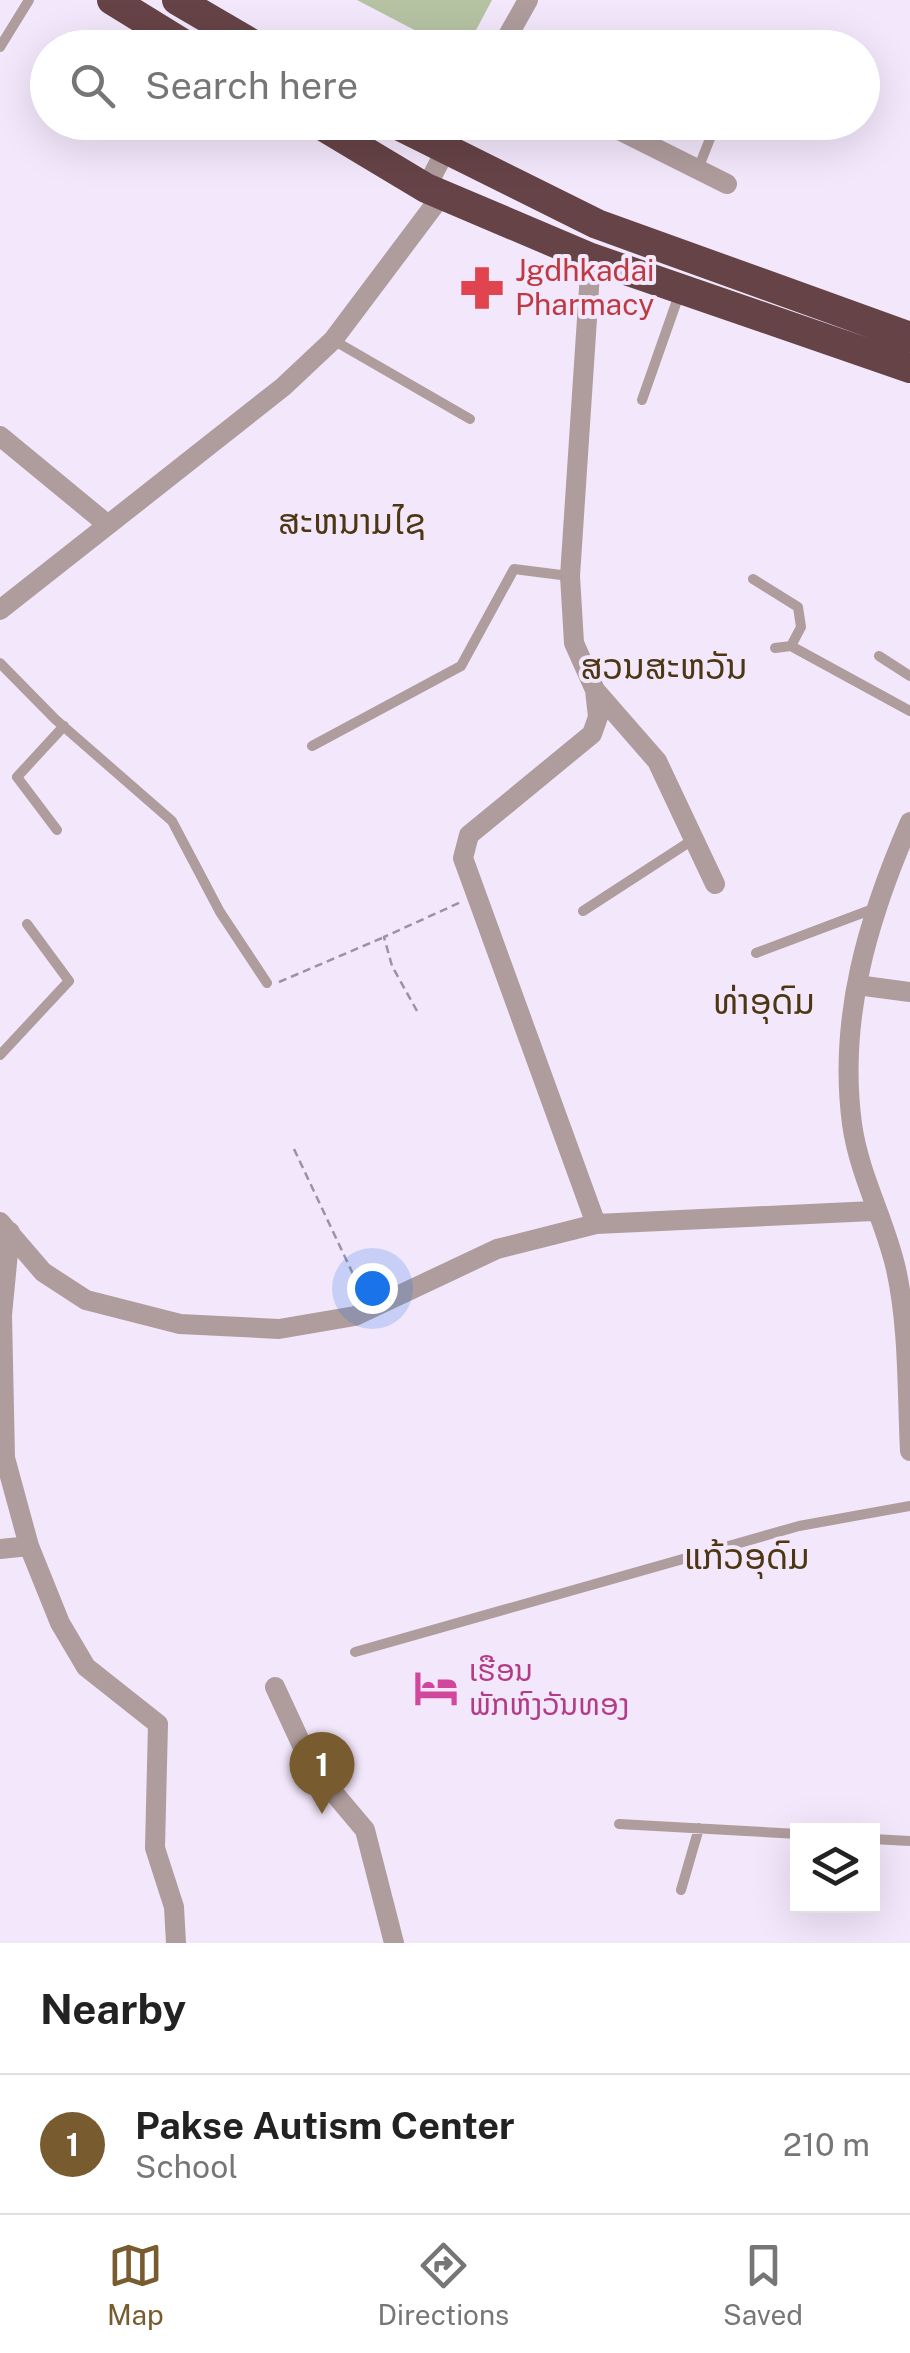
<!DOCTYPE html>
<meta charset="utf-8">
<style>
body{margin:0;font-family:"Public Sans","Noto Sans Lao",sans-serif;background:#f6f6f6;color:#222}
.controls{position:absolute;right:30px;bottom:30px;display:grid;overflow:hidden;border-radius:0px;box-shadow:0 10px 40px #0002}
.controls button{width:90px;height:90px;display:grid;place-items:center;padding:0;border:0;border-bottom:2px solid #e0e0e0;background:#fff;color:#222;font:50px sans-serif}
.you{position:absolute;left:372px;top:1288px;width:35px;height:35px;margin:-25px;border:8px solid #fff;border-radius:50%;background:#1a73e8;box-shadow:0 0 0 15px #1a73e833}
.badge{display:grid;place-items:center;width:65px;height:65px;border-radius:50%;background:#785b2f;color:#fff;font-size:32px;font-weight:700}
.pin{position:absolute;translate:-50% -82px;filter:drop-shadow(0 2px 5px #0008)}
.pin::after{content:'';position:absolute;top:52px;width:35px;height:30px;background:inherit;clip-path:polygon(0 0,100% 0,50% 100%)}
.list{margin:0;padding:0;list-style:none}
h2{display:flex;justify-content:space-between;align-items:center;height:130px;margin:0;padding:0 40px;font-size:42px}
h2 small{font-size:32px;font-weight:400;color:#767676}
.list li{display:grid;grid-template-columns:65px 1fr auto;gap:30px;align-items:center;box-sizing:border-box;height:140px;padding:0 40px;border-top:2px solid #e0e0e0}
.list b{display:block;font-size:38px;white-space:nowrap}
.list p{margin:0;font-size:32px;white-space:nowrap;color:#767676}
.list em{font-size:32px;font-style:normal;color:#767676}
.icon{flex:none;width:55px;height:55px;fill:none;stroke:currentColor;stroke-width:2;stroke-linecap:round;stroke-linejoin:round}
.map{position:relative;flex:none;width:910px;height:1943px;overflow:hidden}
.search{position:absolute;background:#fff;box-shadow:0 10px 40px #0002;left:30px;right:30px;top:30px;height:110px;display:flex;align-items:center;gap:25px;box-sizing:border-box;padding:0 35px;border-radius:55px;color:#767676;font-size:38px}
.sheet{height:270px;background:#fff}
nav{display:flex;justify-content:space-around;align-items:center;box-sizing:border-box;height:140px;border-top:2px solid #e0e0e0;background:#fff;font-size:28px;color:#767676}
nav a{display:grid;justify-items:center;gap:5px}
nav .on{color:#785b2f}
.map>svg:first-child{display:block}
.green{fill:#b5c3a3}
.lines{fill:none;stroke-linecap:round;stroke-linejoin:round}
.path{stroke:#9c92a3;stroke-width:2.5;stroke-dasharray:8 5;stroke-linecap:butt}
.lane{stroke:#af9c9d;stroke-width:10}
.street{stroke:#af9c9d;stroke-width:20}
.highway{stroke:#664346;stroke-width:30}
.labels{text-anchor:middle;stroke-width:8;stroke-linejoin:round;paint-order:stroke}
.health-label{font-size:30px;fill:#be3a42;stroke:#f3e7fb;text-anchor:start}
.hotel-label{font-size:30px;fill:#b23c85;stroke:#f3e7fb;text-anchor:start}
.quarter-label{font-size:35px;fill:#4d3713;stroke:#f3e7fb}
</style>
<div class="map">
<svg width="910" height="1943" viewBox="0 0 910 1943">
<rect width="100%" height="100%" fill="#f3e7fb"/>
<path class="green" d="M357 0H492L467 47H447Z"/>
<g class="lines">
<path class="path" d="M279 982 382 938
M417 1011 392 966 384 937 461 902
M294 1149 361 1291"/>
<path class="lane" d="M0 47 29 0
M698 169 713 131 712 122
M333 340 470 419
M642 400 680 292
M753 579 798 607 801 627 791 646
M775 648 791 646 910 711
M879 656 910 676
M0 663 55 719 172 821 220 912 267 983
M312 746 461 666 514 569 569 576
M57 830 17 777 64 726
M583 911 694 839
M756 953 873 909
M0 1055 69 981 27 924
M355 1652 799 1526 910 1506
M619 1824 798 1834
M872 1839 910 1841
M681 1890 699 1828"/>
<path class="street" d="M501 48 528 0
M603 122 727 184
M426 188 460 122
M591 258 570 576 574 643 595 690 598 717 592 734 469 835 463 858 596 1224
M0 436 108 525
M0 610 283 387 333 340 442 195
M595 690 657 761 715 884
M910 822C868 918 838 1018 852 1124 859 1175 885 1220 896 1269 909 1328 907 1392 910 1451
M857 985 910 992
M0 1222 43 1272 86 1300 180 1324 279 1329 355 1316 497 1249 596 1224 873 1211
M10 1232 2 1315 5 1458 29 1546 60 1623 86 1667 158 1724 155 1848 174 1907 176 1943
M0 1549 29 1546
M275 1687 312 1767 365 1830 394 1943"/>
<path class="highway" d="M112 0 190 48
M177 0 259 48
M316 122 426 188 591 258 910 368
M392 122 597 224 910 337"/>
</g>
<defs>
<g id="pharmacy-bare" transform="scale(3.45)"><path d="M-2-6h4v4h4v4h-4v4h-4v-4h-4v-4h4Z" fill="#e0444e" stroke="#f3e7fb" stroke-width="2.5" paint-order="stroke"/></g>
<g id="hotel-bare" transform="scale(3.45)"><path d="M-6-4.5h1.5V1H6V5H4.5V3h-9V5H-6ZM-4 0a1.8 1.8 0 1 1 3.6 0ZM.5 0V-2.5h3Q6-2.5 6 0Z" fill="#d1479c" stroke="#f3e7fb" stroke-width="2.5" paint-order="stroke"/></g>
</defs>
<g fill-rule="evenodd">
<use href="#pharmacy-bare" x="482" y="288"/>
<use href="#hotel-bare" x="436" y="1688"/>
</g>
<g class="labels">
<g class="health-label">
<text x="515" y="281">Jgdhkadai<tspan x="515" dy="34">Pharmacy</tspan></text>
</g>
<g class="hotel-label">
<text x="469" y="1681">ເຮືອນ<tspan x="469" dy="34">ພັກຫົງວັນທອງ</tspan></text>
</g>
<g class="quarter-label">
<text x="352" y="534">ສະຫນາມໄຊ</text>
<text x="664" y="679">ສວນສະຫວັນ</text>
<text x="764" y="1014">ທ່າອຸດົມ</text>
<text x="747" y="1569">ແກ້ວອຸດົມ</text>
</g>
</g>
</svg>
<div class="controls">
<button><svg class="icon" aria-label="layers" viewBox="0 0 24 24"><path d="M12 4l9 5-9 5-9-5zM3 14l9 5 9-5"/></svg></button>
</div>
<div class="you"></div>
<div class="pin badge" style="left:322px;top:1814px">1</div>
<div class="search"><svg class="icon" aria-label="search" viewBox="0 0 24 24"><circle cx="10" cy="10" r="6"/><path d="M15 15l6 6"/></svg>Search here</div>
</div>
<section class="sheet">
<h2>Nearby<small></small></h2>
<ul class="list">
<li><span class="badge">1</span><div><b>Pakse Autism Center</b><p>School</p></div><em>210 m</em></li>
</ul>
</section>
<nav>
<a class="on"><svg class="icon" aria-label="map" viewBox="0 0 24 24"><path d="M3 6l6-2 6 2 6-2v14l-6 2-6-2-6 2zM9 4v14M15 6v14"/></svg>Map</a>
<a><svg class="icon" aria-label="directions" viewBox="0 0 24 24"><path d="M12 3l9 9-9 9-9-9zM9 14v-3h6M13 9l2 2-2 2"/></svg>Directions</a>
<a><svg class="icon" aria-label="saved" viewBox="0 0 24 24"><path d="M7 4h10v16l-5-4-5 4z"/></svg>Saved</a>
</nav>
